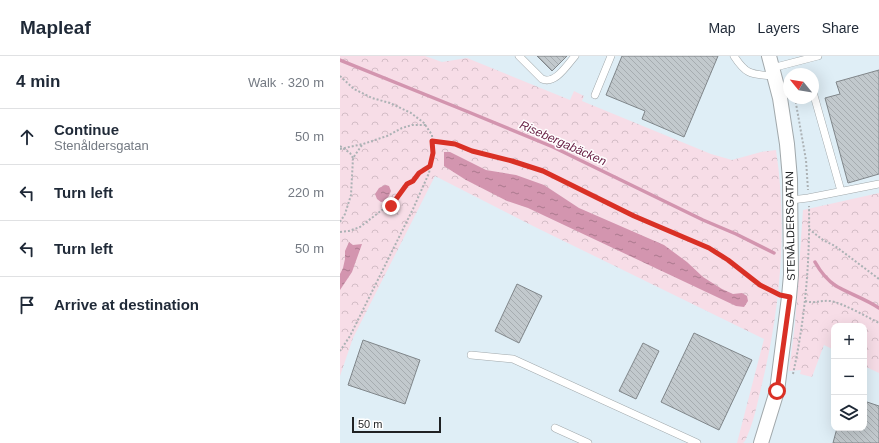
<!DOCTYPE html>
<meta charset="utf-8">
<style>
body{margin:0;font-family:Helvetica,sans-serif;background:#f2f2f3;color:#1f2937}
.controls{position:absolute;right:12px;bottom:12px;display:grid;overflow:hidden;border-radius:8px;box-shadow:0 4px 16px #0002}
.controls button{width:36px;height:36px;display:grid;place-items:center;padding:0;border:0;border-bottom:1px solid #e0e1e3;background:#fff;color:#1f2937;font:20px sans-serif}
.compass{position:absolute;left:443px;top:12px;width:36px;height:36px;border-radius:50%;background:#fff;box-shadow:0 4px 16px #0002;rotate:300deg}
.scale{position:absolute;left:12px;bottom:10px;width:89px;box-sizing:border-box;padding-left:4px;border:2px solid #1f2123;border-top:0;font-size:11px;line-height:14px;white-space:nowrap;color:#1f2123;-webkit-text-stroke:3px #fff;paint-order:stroke}
.stop{position:absolute;width:12px;height:12px;margin:-9px;border:3px solid #d93025;border-radius:50%;background:#fff}
.stop.end{background:#d93025;border-color:#fff;box-shadow:0 1px 4px #0008}
.list{margin:0;padding:0;list-style:none}
h2{display:flex;justify-content:space-between;align-items:center;height:52px;margin:0;padding:0 16px;font-size:17px}
h2 small{font-size:13px;font-weight:400;color:#747a83}
.list li{display:grid;grid-template-columns:26px 1fr auto;gap:12px;align-items:center;box-sizing:border-box;height:56px;padding:0 16px;border-top:1px solid #e0e1e3}
.list b{display:block;font-size:15px;white-space:nowrap}
.list p{margin:0;font-size:13px;white-space:nowrap;color:#747a83}
.list em{font-size:13px;font-style:normal;color:#747a83}
.icon{flex:none;width:22px;height:22px;fill:none;stroke:currentColor;stroke-width:2;stroke-linecap:round;stroke-linejoin:round}
.map{position:relative;flex:none;width:539px;height:387px;overflow:hidden}
header{display:flex;align-items:center;gap:24px;box-sizing:border-box;height:56px;padding:0 20px;background:#fff;border-bottom:1px solid #e0e1e3}
header strong{font-size:19px}
nav{display:flex;gap:22px;margin-inline-start:auto;font-size:14px}
main{display:flex}
aside{flex:1;background:#fff}
.map>svg:first-child{display:block}
.built{fill:#dfeef6;fill-rule:evenodd}
.forest{fill:url(#forest-crowns)}
.water{fill:url(#water-ripples)}
.lines{fill:none;stroke-linecap:round;stroke-linejoin:round}
.stream{stroke:#d395af;stroke-width:3.5}
.building{fill:url(#building-back-hatch);stroke:#80868a}
.service-casing{stroke:#a1a8ab;stroke-width:8}
.minor-casing{stroke:#a1a8ab;stroke-width:16}
.path{stroke:#acb2b5;stroke-width:2;stroke-dasharray:2 2;stroke-linecap:butt}
.service{stroke:#fff;stroke-width:7}
.minor{stroke:#fff;stroke-width:14}
.route{stroke:#d93025;stroke-width:5}
.labels{text-anchor:middle;stroke-width:3;stroke-linejoin:round;paint-order:stroke}
.street-label{font-size:11px;fill:#1f2123;stroke:#fff}
.water-label{font-size:12px;font-style:italic;fill:#681f44;stroke:#fff}
</style>
<header>
<strong>Mapleaf</strong>
<nav><a>Map</a><a>Layers</a><a>Share</a></nav>
</header>
<main>
<aside>
<h2>4 min<small>Walk · 320 m</small></h2>
<ul class="list">
<li><svg class="icon" aria-label="ahead" viewBox="0 0 24 24"><path d="M12 20V5M6 11l6-6 6 6"/></svg><div><b>Continue</b><p>Stenåldersgatan</p></div><em>50 m</em></li>
<li><svg class="icon" aria-label="left" viewBox="0 0 24 24"><path d="M17 20v-9H6M10 6l-5 5 5 5"/></svg><div><b>Turn left</b></div><em>220 m</em></li>
<li><svg class="icon" aria-label="left" viewBox="0 0 24 24"><path d="M17 20v-9H6M10 6l-5 5 5 5"/></svg><div><b>Turn left</b></div><em>50 m</em></li>
<li><svg class="icon" aria-label="arrive" viewBox="0 0 24 24"><path d="M6 21V4h12l-3 4 3 4H6"/></svg><div><b>Arrive at destination</b></div></li>
</ul>
</aside>
<div class="map">
<svg width="539" height="387" viewBox="0 0 539 387">
<defs>
<pattern id="forest-crowns" width="20" height="18" patternUnits="userSpaceOnUse"><rect width="20" height="18" fill="#f7dde7"/><path d="M2 6a3 3 0 1 1 6 0M12 15a3 3 0 1 1 6 0" fill="none" stroke="#d3bdc6"/></pattern>
<pattern id="water-ripples" width="26" height="14" patternUnits="userSpaceOnUse"><rect width="26" height="14" fill="#d395af"/><path d="M2 4q2-2 4 0t4 0M15 11q2-2 4 0t4 0" fill="none" stroke="#ab798e"/></pattern>
<pattern id="building-back-hatch" width="6" height="6" patternUnits="userSpaceOnUse"><rect width="6" height="6" fill="#c2c9cd"/><path d="M-1 5l2 2M0 0l6 6M5-1l2 2" fill="none" stroke="#a6acb0"/></pattern>
</defs>
<rect width="100%" height="100%" fill="#f2f9fd"/>
<path class="built" d="M0 0H539V387H0ZM449 18H473V42H449ZM494 270H524V372H494Z"/>
<path class="forest" d="M0 0H85L102 6 127 2 230 44 234 35 244 40 242 45 371 98 392 104 421 96 436 94C448 172 440 256 421 332 417 349 413 369 405 385L403 387H397L424 283 193 170 95 120 13 282 0 320Z
M539 137V317L524 310V270H494V294L484 289 472 321 460 318 461 314 449 315 455 268 463 154Z"/>
<path class="water" d="M104 96H110L146 114 176 119 204 129 239 152 324 189 347 206 363 221 382 233 393 238 402 237 407 240 408 245 404 251 396 250 188 152 167 145 126 124 104 110Z
M45 129 49 130 51 135C49 140 47 145 41 146L37 143 35 138 39 132Z
M9 186 13 189 22 188 12 216 0 234V218L3 212 5 203V195Z"/>
<g class="lines">
<path class="stream" d="M0 4 126 55 213 91 363 164 396 178 434 197
M475 206C480 215 487 224 496 230 510 238 526 243 539 252"/>
</g>
<path class="building" d="M197 0H227L212 15Z
M282 0H378L344 81 302 63 305 55 266 39Z
M539 14V118L508 127 485 42 500 38 496 26Z
M177 228 202 240 179 287 155 275Z
M354 277 412 304 379 374 321 346Z
M23 284 80 304 65 348 8 329Z
M303 287 319 295 296 343 279 335Z
M524 345 539 350V387H493L497 372H524Z"/>
<g class="lines">
<g class="service-casing">
<path id="service" d="M179 0 202 23C215 29 227 9 235 0
M394 0C407 20 412 18 434 20
M432 12 478 0
M473 36 501 135
M255 39 271 0
M451 144 468 142 539 128
M131 299 173 303 357 387
M215 372 248 387"/>
</g>
<g class="minor-casing">
<path id="minor" d="M421 387 437 335 449 241 451 219 450 123 447 88 440 42 429 0"/>
</g>
<path class="path" d="M0 20 14 33 32 42 50 47 71 57 84 67 92 79 93 97 89 117 73 153 10 280 0 295
M455 42 466 104 468 134
M92 85 115 88 133 95 172 105 203 115 294 160 369 192 388 204 420 229 437 238
M0 90 10 97 13 102
M0 93 23 88 47 80 62 72 72 69H86
M0 166 5 158 11 139 13 102 22 89
M469 173 483 184 495 190 539 223
M0 176 9 175 20 171 42 154 51 150 67 129 73 125 79 117 90 110
M465 245C475 248 481 244 490 245 503 247 527 261 539 267
M453 318C465 263 470 207 469 150"/>
<use href="#service" class="service"/>
<use href="#minor" class="minor"/>
</g>
<g class="lines">
<path class="route" d="M51 150 67 128 73 125 79 117 90 110 93 97 92 85 115 88 132 95 172 105 203 115 294 160 369 192 388 204 420 229 440 239 450 241 437 335"/>
</g>
<g class="labels">
<g class="street-label">
<text transform="translate(450 170) rotate(-91)" y="4">STENÅLDERSGATAN</text>
</g>
<g class="water-label">
<text transform="translate(223 87) rotate(24)" y="4">Risebergabäcken</text>
</g>
</g>
</svg>
<div class="controls">
<button>+</button>
<button>−</button>
<button><svg class="icon" aria-label="layers" viewBox="0 0 24 24"><path d="M12 4l9 5-9 5-9-5zM3 14l9 5 9-5"/></svg></button>
</div>
<svg class="compass" viewBox="-18 -18 36 36"><path d="M0-13l5 13h-10z" fill="#e53935"/><path d="M0 13l5-13h-10z" fill="#747a83"/></svg>
<div class="scale">50 m</div>
<div class="stop" style="left:437px;top:335px"></div>
<div class="stop end" style="left:51px;top:150px"></div>
</div>
</main>
